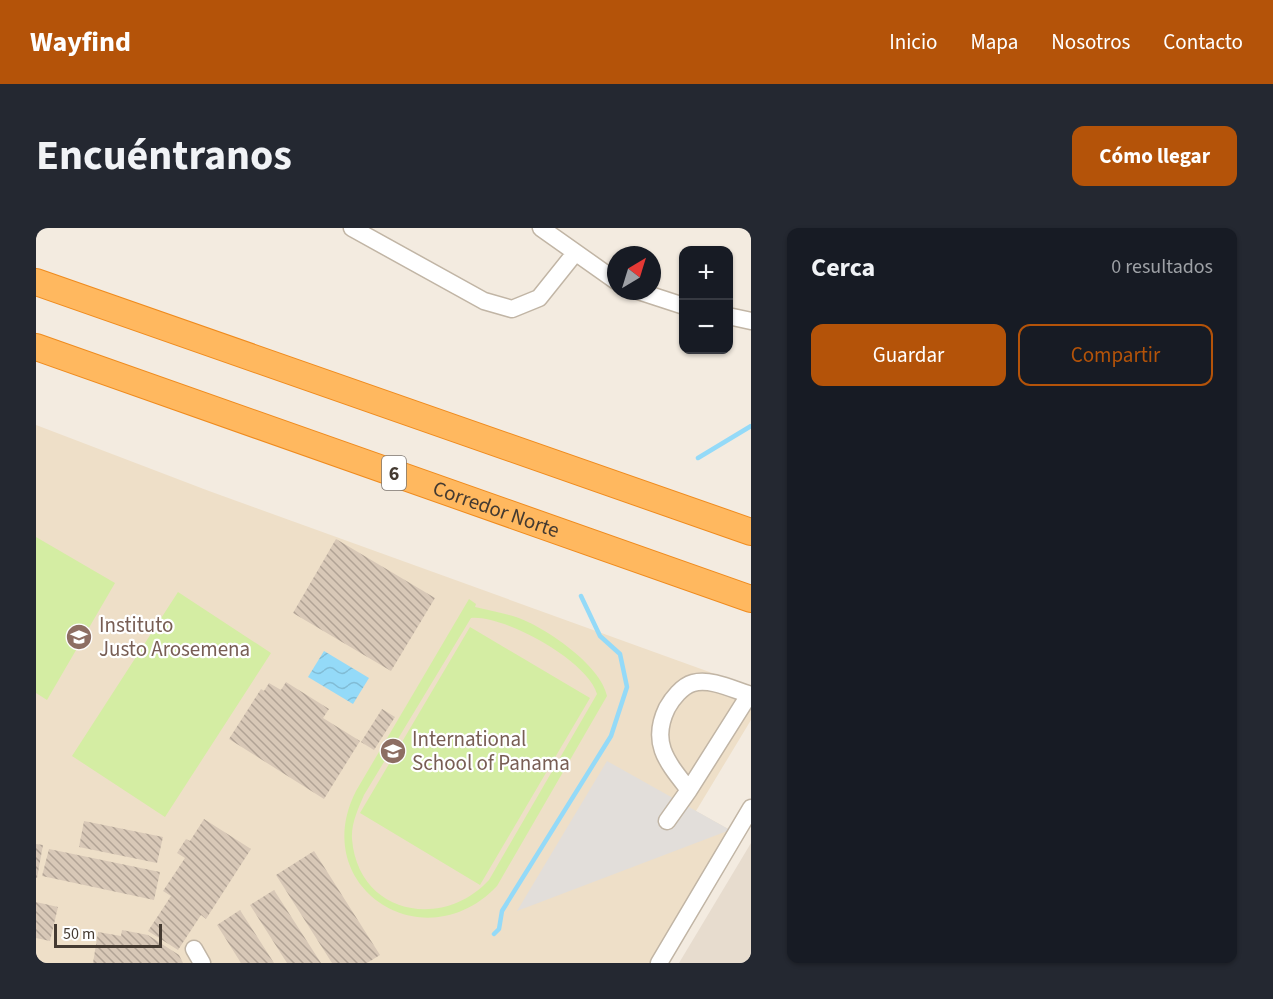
<!DOCTYPE html>
<html lang="es">
<meta charset="utf-8">
<style>
body{margin:0;font-family:"Source Sans 3",sans-serif;background:#242831;color:#f1f3f6}
.controls{position:absolute;right:18px;top:18px;display:grid;overflow:hidden;border-radius:12px;box-shadow:0 2px 4px #0004}
.controls button{width:54px;height:54px;display:grid;place-items:center;padding:0;border:0;border-bottom:2px solid #363941;background:#171b24;color:#f1f3f6;font:30px sans-serif}
.compass{position:absolute;left:571px;top:18px;width:54px;height:54px;border-radius:50%;background:#171b24;box-shadow:0 2px 4px #0004;rotate:38deg}
.scale{position:absolute;left:18px;bottom:15px;width:108px;box-sizing:border-box;padding-left:6px;border:3px solid #443a31;border-top:0;font-size:16px;line-height:21px;white-space:nowrap;color:#443a31;-webkit-text-stroke:4px #fff;paint-order:stroke}
.list{margin:0;padding:0;list-style:none}
h2{display:flex;justify-content:space-between;align-items:center;height:78px;margin:0;padding:0 24px;font-size:26px}
h2 small{font-size:20px;font-weight:400;color:#9ea1a6}
.actions{display:flex;gap:12px;padding:18px 24px}
.actions a{flex:1;padding:14px 0;border:2px solid #b45309;border-radius:12px;text-align:center;font-size:21px;color:#b45309}
.actions .main{background:#b45309;color:#fff}
.map{position:relative;flex:none;width:715px;height:735px;overflow:hidden;border-radius:12px}
header{display:flex;align-items:center;gap:36px;box-sizing:border-box;height:84px;padding:0 30px;background:#b45309;color:#fff}
header strong{font-size:28px}
nav{display:flex;gap:33px;margin-inline-start:auto;font-size:21px}
.intro{display:flex;align-items:center;justify-content:space-between;box-sizing:border-box;height:144px;padding:0 36px}
h1{margin:0;font-size:42px}
.button{padding:15px 27px;border-radius:12px;background:#b45309;color:#fff;font-size:21px;font-weight:700}
main{display:flex;gap:36px;padding:0 36px}
aside{flex:1;background:#171b24;border-radius:12px;box-shadow:0 2px 4px #0004}
.map>svg:first-child{display:block}
.residential{fill:#e7dcce}
.education{fill:#eedfc8}
.green{fill:#d4eda3;fill-rule:evenodd}
.parking{fill:#e2deda}
.water{fill:url(#water-waves)}
.lines{fill:none;stroke-linecap:round;stroke-linejoin:round}
.stream{stroke:#94daf8;stroke-width:4.5}
.building{fill:url(#building-back-hatch)}
.minor-casing{stroke:#c1b5a5;stroke-width:19}
.highway-casing{stroke:#ef8b1e;stroke-width:28}
.minor{stroke:#fff;stroke-width:16}
.highway{stroke:#ffb85f;stroke-width:26}
.labels{text-anchor:middle;stroke-width:4.5;stroke-linejoin:round;paint-order:stroke}
.shield{fill:#fff;stroke:#7c756f;stroke-width:1.5}
.shield-label{font-size:20px;font-weight:bold;fill:#443a31}
.street-label{font-size:21px;fill:#443a31;stroke:#fff}
.education-label{font-size:21px;fill:#785e54;stroke:#fff;text-anchor:start}
</style>
<header>
<strong>Wayfind</strong>
<nav><a>Inicio</a><a>Mapa</a><a>Nosotros</a><a>Contacto</a></nav>
</header>
<div class="intro"><h1>Encuéntranos</h1><a class="button">Cómo llegar</a></div>
<main>
<div class="map">
<svg width="715" height="735" viewBox="0 0 715 735">
<defs>
<pattern id="water-waves" width="16" height="10" patternUnits="userSpaceOnUse" patternTransform="scale(1.5)"><rect width="16" height="10" fill="#94daf8"/><path d="M0 5q4-4 8 0t8 0" fill="none" stroke="#81bcd5"/></pattern>
<pattern id="building-back-hatch" width="6" height="6" patternUnits="userSpaceOnUse" patternTransform="scale(1.5)"><rect width="6" height="6" fill="#d8c8b7"/><path d="M-1 5l2 2M0 0l6 6M5-1l2 2" fill="none" stroke="#b1a395"/></pattern>
</defs>
<rect width="100%" height="100%" fill="#f3ebe0"/>
<path class="residential" d="M715 615V735H643Z"/>
<path class="education" d="M0 197 173 263 715 459V492L660 583 694 602 615 735H0Z"/>
<path class="green" d="M0 309 79 355 11 472 0 465Z
M142 364 235 425 129 589 36 528Z
M433 371 440 376 439 379C453 382 466 385 480 389 509 399 565 437 571 468L461 658C388 735 271 659 320 563ZM435 390C469 387 552 433 561 466L453 652C406 703 322 686 316 611 315 596 322 581 328 567Z
M434 399 554 470 444 657 324 585Z"/>
<path class="parking" d="M571 533 694 602 481 683Z"/>
<path class="water" d="M288 423 333 450 317 476 272 449Z"/>
<g class="lines">
<path class="stream" d="M662 230 715 198
M458 706 463 701 466 683 575 508 591 459 584 426 564 408 545 368"/>
</g>
<path class="building" d="M300 311 399 370 355 443 257 385Z
M250 454 293 481 287 490 324 513 288 571 193 511 225 461 228 463 233 455 245 462Z
M346 481 359 489 338 522 325 514Z
M168 591 215 621 170 691 165 687 142 722 112 703 135 668 127 663 149 630 141 625 150 611 154 613Z
M48 593 127 609 121 635 43 619Z
M0 616 7 617 1 650H0Z
M13 621 124 644 118 672 6 648Z
M278 623 344 727 331 735H296L240 647Z
M238 662 285 735H251L214 677Z
M0 674 22 679 14 713 0 710Z
M204 682 238 735H205L181 697Z
M86 702 112 707 143 727 147 735H57L62 704 85 708Z"/>
<g class="lines">
<g class="minor-casing">
<path id="minor" d="M316 0 448 73 476 81 503 70 539 25
M505 0 580 53
M602 63 648 78
M692 88 715 93
M653 562 713 467
M631 593 653 562C631 534 614 515 631 480 636 471 646 458 657 455 675 450 698 462 715 467
M158 721 166 735
M623 735 715 580"/>
</g>
<g class="highway-casing">
<g id="highway">
<path d="M0 54 715 304"/>
<path id="s1" d="M0 119 715 371"/>
</g>
</g>
<use href="#minor" class="minor"/>
<use href="#highway" class="highway"/>
</g>
<defs>
<g id="school-disc" transform="scale(1.35)"><circle r="9.5" fill="#8d6e63" stroke="#fff"/><path d="M0-5L7-2L0 1L-7-2ZM-4 1L0 2.5L4 1V4Q0 6-4 4Z" fill="#fff"/></g>
</defs>
<g fill-rule="evenodd">
<use href="#school-disc" x="43" y="409"/>
<use href="#school-disc" x="357" y="523"/>
</g>
<g class="labels">
<rect class="shield" x="346" y="228" width="24" height="34" rx="4.5"/>
<g class="shield-label">
<text x="358" y="252">6</text>
</g>
<g class="street-label">
<text dy="7" stroke="none"><textPath href="#s1" startOffset="488">Corredor Norte</textPath></text>
</g>
<g class="education-label">
<text x="63" y="404">Instituto<tspan x="63" dy="24">Justo Arosemena</tspan></text>
<text x="376" y="518">International<tspan x="376" dy="24">School of Panama</tspan></text>
</g>
</g>
</svg>
<div class="controls">
<button>+</button>
<button>−</button>
</div>
<svg class="compass" viewBox="-18 -18 36 36"><path d="M0-13l5 13h-10z" fill="#e53935"/><path d="M0 13l5-13h-10z" fill="#9ea1a6"/></svg>
<div class="scale">50 m</div>
</div>
<aside>
<h2>Cerca<small>0 resultados</small></h2>
<ul class="list">
</ul>
<div class="actions"><a class="main">Guardar</a><a>Compartir</a></div>
</aside>
</main>
